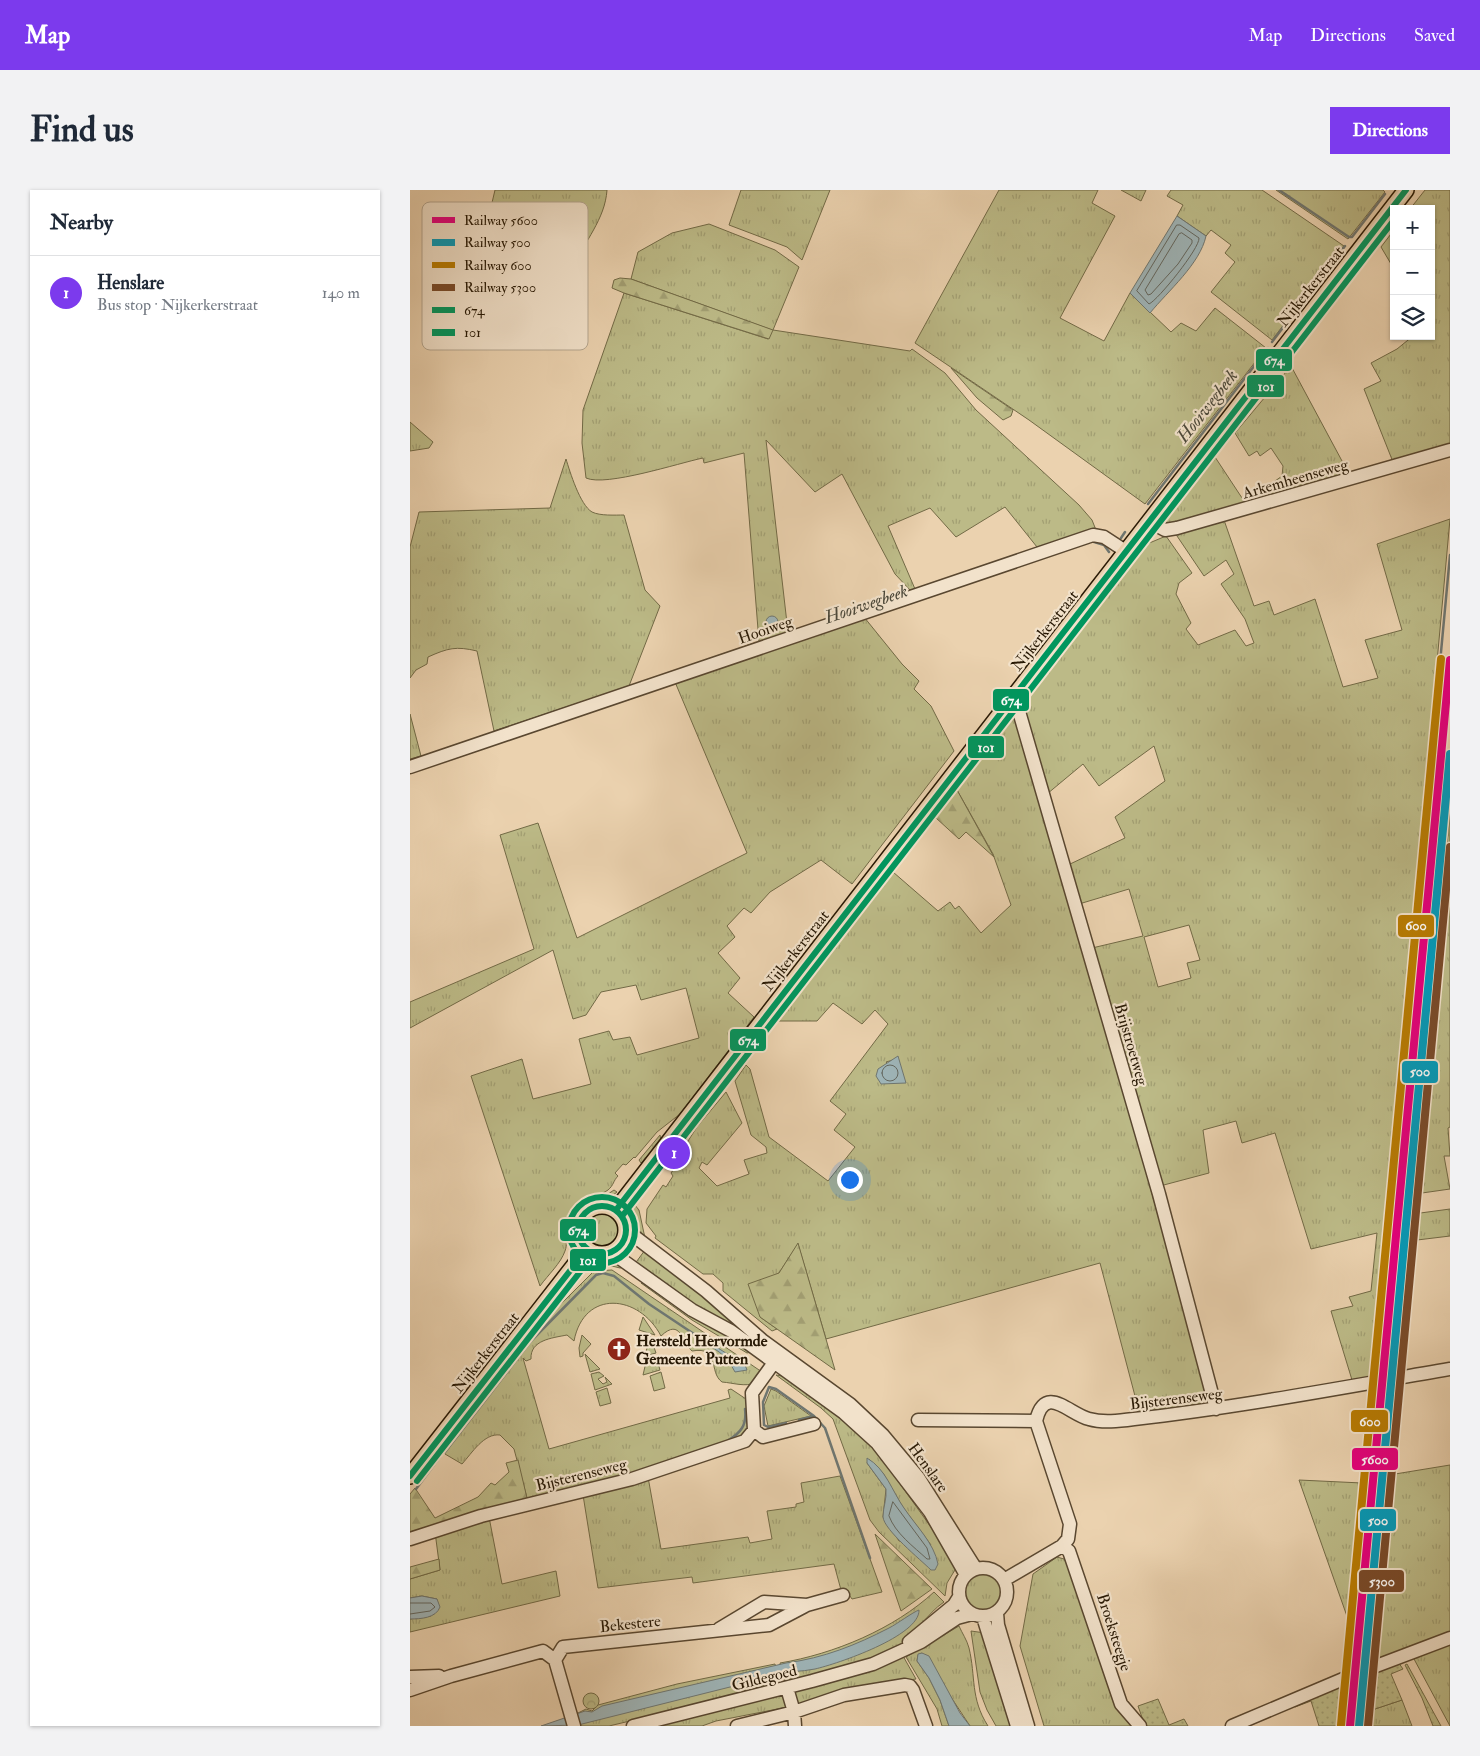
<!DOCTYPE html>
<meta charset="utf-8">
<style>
body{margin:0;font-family:"IM FELL Double Pica",serif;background:#f2f2f3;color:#1f2937}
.controls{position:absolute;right:15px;top:15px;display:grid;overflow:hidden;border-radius:0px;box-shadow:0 1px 4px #0004}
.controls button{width:45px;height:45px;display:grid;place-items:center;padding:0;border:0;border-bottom:1px solid #e0e1e3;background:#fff;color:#1f2937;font:25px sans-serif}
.you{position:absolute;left:439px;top:989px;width:18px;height:18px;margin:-12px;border:4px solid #fff;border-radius:50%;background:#1a73e8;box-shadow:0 0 0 8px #1a73e833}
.badge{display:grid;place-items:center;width:32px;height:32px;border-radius:50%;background:#7c3aed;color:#fff;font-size:16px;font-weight:700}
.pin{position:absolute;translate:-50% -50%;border:2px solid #fff;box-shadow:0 1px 5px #0006}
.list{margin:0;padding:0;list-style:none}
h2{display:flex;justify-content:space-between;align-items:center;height:65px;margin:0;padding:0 20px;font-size:21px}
h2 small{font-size:16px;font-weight:400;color:#747a83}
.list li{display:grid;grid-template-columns:32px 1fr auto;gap:15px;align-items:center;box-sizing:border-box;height:75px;padding:0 20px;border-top:1px solid #e0e1e3}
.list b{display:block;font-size:19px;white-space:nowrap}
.list p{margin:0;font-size:16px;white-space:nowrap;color:#747a83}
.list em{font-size:16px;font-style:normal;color:#747a83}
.icon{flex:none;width:28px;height:28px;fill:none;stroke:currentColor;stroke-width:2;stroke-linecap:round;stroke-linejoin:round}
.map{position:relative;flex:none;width:1040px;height:1536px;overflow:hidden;border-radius:0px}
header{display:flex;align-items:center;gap:30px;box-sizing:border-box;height:70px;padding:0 25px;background:#7c3aed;color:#fff}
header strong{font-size:24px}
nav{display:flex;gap:28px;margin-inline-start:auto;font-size:18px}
.intro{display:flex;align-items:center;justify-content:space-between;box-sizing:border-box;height:120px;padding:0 30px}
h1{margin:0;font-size:35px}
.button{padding:12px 22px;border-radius:0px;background:#7c3aed;color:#fff;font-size:18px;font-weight:700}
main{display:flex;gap:30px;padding:0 30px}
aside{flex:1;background:#fff;border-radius:0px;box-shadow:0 1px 4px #0004}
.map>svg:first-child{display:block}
.grass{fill:url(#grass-tufts);stroke:#726a46;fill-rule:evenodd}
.forest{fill:url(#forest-firs);stroke:#726a46}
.park{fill:url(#park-crowns);stroke:#726a46}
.garden{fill:url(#garden-dots);stroke:#726a46}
.water{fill:#9eb4b7;stroke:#6f7670}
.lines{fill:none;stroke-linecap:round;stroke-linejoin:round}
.shore{stroke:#63665e;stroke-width:1}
.stream{stroke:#6f7670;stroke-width:2.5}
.minor-casing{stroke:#594730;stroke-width:15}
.major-casing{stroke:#281905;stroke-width:18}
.minor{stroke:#f2e2cb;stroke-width:12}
.major{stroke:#ebd2af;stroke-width:15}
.bus-1-casing{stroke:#f2e2cb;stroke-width:10}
.bus-2-casing{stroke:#f2e2cb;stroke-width:10}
.bus-1{stroke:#00965e;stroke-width:6}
.bus-2{stroke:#00965e;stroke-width:6}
.rail-1-casing{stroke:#f2e2cb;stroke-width:11}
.rail-2-casing{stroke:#f2e2cb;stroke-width:11}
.rail-3-casing{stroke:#f2e2cb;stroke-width:11}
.rail-4-casing{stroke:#f2e2cb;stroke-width:11}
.rail-1{stroke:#e5007d;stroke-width:8}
.rail-2{stroke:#049bba;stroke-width:8}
.rail-3{stroke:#b97c02;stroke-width:8}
.rail-4{stroke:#7a4b2a;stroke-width:8}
.labels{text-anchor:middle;stroke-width:4.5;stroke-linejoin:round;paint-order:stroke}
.street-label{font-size:16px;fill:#281905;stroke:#f2e2cb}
.poi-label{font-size:16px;font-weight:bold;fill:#281905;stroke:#f2e2cb;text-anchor:start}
.water-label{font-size:18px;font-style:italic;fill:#4b483a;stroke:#f2e2cb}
.key{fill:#f2e2cb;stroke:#b5a690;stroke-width:1}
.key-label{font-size:14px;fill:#281905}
.line-badge{stroke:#f2e2cb;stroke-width:2}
.badge-label{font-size:14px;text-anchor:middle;font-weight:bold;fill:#fff}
</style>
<header>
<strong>Map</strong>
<nav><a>Map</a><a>Directions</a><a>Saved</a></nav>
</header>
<div class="intro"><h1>Find us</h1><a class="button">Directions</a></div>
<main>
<aside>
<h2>Nearby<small></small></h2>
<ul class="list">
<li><span class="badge">1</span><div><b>Henslare</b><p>Bus stop · Nijkerkerstraat</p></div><em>140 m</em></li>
</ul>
</aside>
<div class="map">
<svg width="1040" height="1536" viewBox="0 0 1040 1536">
<defs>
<pattern id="grass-tufts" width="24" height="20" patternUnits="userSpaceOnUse" patternTransform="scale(1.25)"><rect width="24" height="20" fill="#bcba87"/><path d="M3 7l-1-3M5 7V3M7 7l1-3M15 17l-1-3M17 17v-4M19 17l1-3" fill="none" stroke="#a29f73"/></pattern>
<pattern id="forest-firs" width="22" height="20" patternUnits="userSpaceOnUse" patternTransform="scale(1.25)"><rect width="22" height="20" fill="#bcba87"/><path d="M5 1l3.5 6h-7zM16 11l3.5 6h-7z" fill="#a29f73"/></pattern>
<pattern id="park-crowns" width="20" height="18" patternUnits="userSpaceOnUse" patternTransform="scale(1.25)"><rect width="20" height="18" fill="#bcba87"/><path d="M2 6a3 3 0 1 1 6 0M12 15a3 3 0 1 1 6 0" fill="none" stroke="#a29f73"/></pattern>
<pattern id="garden-dots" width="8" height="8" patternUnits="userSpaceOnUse" patternTransform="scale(1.25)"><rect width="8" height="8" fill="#bcba87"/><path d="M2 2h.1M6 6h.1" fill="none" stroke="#a29f73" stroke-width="1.8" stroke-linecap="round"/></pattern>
</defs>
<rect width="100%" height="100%" fill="#ebd2af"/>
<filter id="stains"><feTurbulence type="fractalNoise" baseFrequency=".004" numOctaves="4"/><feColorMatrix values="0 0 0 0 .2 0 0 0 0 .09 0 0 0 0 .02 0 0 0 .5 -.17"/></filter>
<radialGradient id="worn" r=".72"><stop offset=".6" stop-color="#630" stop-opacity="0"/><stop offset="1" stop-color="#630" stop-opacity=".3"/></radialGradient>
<path class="grass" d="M85 0H197C195 30 174 51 164 77L73 51Z
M331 0H420L392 70 377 57 319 35Z
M589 0H688L682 13 705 26 650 128 694 151 720 103 761 142 771 133 786 141 805 118 856 158 735 314 619 230 505 153Z
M711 0H736L731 11Z
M761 0H852L934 56 862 150 801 102 825 72 815 63 821 55 801 40 796 46 767 26 773 15 757 6Z
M866 0H973L975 2 938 49Z
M1015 0H1040V256L983 272 954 199 971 191 961 173 987 159 1003 146H1021V19H1000Z
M299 34 365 60 389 77 363 140 500 161 502 159 535 183 566 220 669 315 682 330 686 340 627 357 595 317 546 347 520 318 478 336 505 399 500 400 485 384 432 284 405 302 356 250 378 442 349 452 334 263 294 273 293 268C269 273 196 297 176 288L172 253 173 220 214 103 358 149 362 140 221 89 228 62 262 43Z
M984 40V79L971 57Z
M881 176 939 284 855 309 850 302 872 286 873 276 861 258 850 266 847 261 839 266 825 243Z
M0 232 23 252 19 258 0 261Z
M805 267 836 314 764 334H756L754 332Z
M156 269C160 282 170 315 182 322 190 326 205 325 214 325L235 400 250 416 219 496 84 541 67 461C46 456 38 458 18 467L17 474 6 480 0 488V357L9 322 140 318Z
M1040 329 962 1188 942 1190 921 1121 943 1116 939 1107 961 1101 967 1043 901 1059 865 943 832 953 826 931 793 940 799 983 750 996 682 758 733 746 719 699 669 714 658 675 715 648 705 627 755 591 744 556 689 596 673 574 637 604 614 517 615 512 737 354 756 346 782 383 769 393 766 404 781 433 776 439 788 455 825 440 836 456 844 453 835 429 811 394 824 384 816 370 794 386 765 343 814 330 844 416 859 411 864 425 905 409 933 497 968 488 955 450 992 440 967 354ZM779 735 790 770 777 773 781 788 748 797 734 747Z
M454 427 492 474 509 491 504 499 521 516 544 561 442 694 411 670 360 702 341 723 334 718 317 736 325 747 308 763 330 788 318 803 344 827 270 924 247 942 225 968 224 967 216 975 213 974 205 983 208 986C203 991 204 995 198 1000 182 1011 173 1002 159 1023 149 1040 160 1048 155 1061 151 1073 138 1085 130 1096L61 886 112 869 123 909 181 894 169 849 199 841 203 850 220 847 227 865 289 848 276 798 231 810 226 795 191 802 176 825 163 829 143 760 0 838V812L124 759 90 645 128 633 167 748 337 663 265 492Z
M0 524 11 566 0 569Z
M606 525 695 834 798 1206 790 1216 730 1225 690 1073 416 1149 388 1054 369 1083 350 1127 367 1139 362 1141 313 1101V1093L303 1084H293L245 1048 246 1046 236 1033 237 1019 253 995 256 997 263 986 261 983 267 975 264 973 287 937 316 902 332 933 297 975 292 972 289 978 307 996 339 984 334 970 357 963 356 957 341 945 325 891 336 875 340 879 359 947 418 991 445 957 424 940 436 924 420 911 478 834 465 820 452 834 423 813 407 831H368L483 682 528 721 540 712 545 719 549 716 571 743 601 715 583 664 547 600ZM483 870 495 893 476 872Z
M1040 622V937L1038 938 1040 966H1034L1040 999 1005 1004Z
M309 896 312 897 265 964 263 963 275 941Z
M250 945 251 951 231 973 229 970Z
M204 1000 207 1002C197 1012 179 1009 170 1021 158 1036 170 1051 161 1066L158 1039 162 1025 174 1012 195 1006Z
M224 1014 229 1020 235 1048 221 1038 219 1024Z
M1040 1019V1046L999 1051 1003 1024Z
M174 1040a18 18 0 1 1 36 0a18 18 0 1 1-36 0Z
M235 1060 331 1137 345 1155 224 1075Z
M185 1068 200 1069 215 1077 210 1078 194 1074 179 1079 173 1076Z
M202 1080 352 1182 346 1193C334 1197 324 1193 312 1192 298 1182 311 1156 282 1161 272 1153 271 1127 251 1146 229 1104 174 1099 164 1151L157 1145C142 1148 120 1150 121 1169L116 1171 113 1168 139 1259 320 1208 318 1200 321 1199 339 1211 341 1234 333 1248C262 1272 190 1296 117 1308L104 1259 90 1245C74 1243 62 1263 52 1274L35 1264 34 1261 145 1120 184 1081Z
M231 1093H239L341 1162 337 1163 282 1130Z
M233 1127 245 1145 229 1140Z
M172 1145 181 1154 173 1163V1166L170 1167 169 1158Z
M240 1146 246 1163 235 1166Z
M175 1164 190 1179 180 1182Z
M246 1166 250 1180 233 1185 237 1168Z
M189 1182 194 1186 188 1189 193 1194 197 1192 195 1187 202 1194 185 1200 181 1184Z
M251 1182 255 1198 244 1201 240 1186Z
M366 1185 378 1187 458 1249 548 1375 537 1393 535 1406 469 1342 460 1330 423 1229 411 1218ZM459 1269 473 1283 492 1316 521 1355 489 1351 473 1327 476 1299 457 1273Z
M197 1198 201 1213 190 1216 186 1202Z
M361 1199 366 1201 401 1226 358 1236 354 1216Z
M1040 1275V1442L962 1472 979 1285Z
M430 1286 472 1402 442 1409 435 1399 431 1400 424 1374 283 1393 282 1387 188 1398 173 1305 238 1287 251 1359 338 1347 340 1353 362 1349 357 1321 386 1317V1314L394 1312 391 1293Z
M889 1290 952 1293 939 1432Z
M79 1327 92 1394 146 1381 150 1406 0 1442V1429L21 1426 27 1409 12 1406 0 1408V1389L30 1380 25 1342Z
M647 1367 654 1369 658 1375 724 1536H634L610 1456 623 1384Z
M555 1403a19 19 0 1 1 38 0a19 19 0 1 1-38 0Z
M524 1402 534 1412C516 1424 508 1443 490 1455 457 1476 412 1482 375 1492L370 1473C424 1464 484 1439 524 1402Z
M549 1436C552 1443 557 1450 559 1458 566 1487 560 1508 578 1536H560L512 1463 508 1465 507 1471 519 1488 530 1510 539 1536H532L527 1519 496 1467Z
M561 1441 575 1443 602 1536H586L577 1520 570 1502Z
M1040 1454V1536L1004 1469Z
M493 1466 506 1489 434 1499 387 1516 384 1502Z
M365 1474 370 1493 362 1497 199 1536H168L166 1524 176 1519 182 1521 188 1515 267 1494Z
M370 1504 374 1505 378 1517 306 1531 292 1536H239Z
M992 1510 1002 1536H955L956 1522Z"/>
<path class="forest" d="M210 88 221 89 363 140 359 149 214 103 202 98 204 90Z
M541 178 603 220 601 226 593 230 567 208Z
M547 600 584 667 556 642 549 649 526 628Z
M388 1053 425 1180 350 1127 338 1094 369 1083Z
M108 1270 117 1308 0 1342V1304L5 1298 25 1328 68 1307 81 1293 85 1295 99 1282 96 1273Z
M465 1344 522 1399 491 1421Z
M29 1369 30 1380 0 1389V1377Z"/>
<path class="park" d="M173 1511a8 8 0 1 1 16 0a8 8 0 1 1-16 0Z"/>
<path class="garden" d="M988 1472 993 1479 981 1484 992 1510 956 1522 961 1482Z
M997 1474 1031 1536H1023L1012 1508 995 1475Z
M934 1493 929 1536H909L901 1511 885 1517 884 1514Z
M748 1509 759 1535 774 1529 778 1536H735L728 1516Z"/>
<path class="water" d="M767 26 796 46C790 74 758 101 740 123L720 103Z
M356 432a6 6 0 1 1 12 0a6 6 0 1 1-12 0Z
M488 866 496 893 471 894 466 886 468 879Z
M284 1143 335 1175 337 1180 325 1182C316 1164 305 1158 287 1150Z
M457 1268C476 1279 482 1301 494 1318 506 1336 524 1353 528 1374L525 1380H521C511 1370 474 1340 473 1327 473 1317 477 1309 476 1299L457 1273Z
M12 1406 27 1409 30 1417C26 1428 11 1429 0 1429V1408Z
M509 1420C510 1446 427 1474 405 1479 391 1482 377 1481 363 1484L358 1490 356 1488 168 1535 131 1536 175 1521 182 1522 192 1516 376 1473C414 1468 446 1455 479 1438 487 1434 503 1422 509 1420Z
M512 1463 519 1466 550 1523 560 1536H539L530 1510 519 1488 507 1471 508 1464Z"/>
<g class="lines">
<path class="shore" d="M767 35H770L789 48C790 58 748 110 739 114L727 101Z
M772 43 782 50V53L768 74 741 104 738 105 735 100 769 44Z
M472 883a8 8 0 1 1 16 0a8 8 0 1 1-16 0Z
M483 1312 517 1358 520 1369H517C504 1357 485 1343 479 1326Z
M0 1413H21L25 1417 20 1421 0 1424"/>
<path class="stream" d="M869 0 939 47H942
M942 47 975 4
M862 152 935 56
M738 314 858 158
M711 348 715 342
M681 351 694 355 699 362
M964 1185 1040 365
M389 1230 404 1226
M376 1233 358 1237 354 1235 353 1212 359 1197 366 1199 404 1226 415 1238 460 1368
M317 1251C331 1243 337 1235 335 1219
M35 1262 121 1151 186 1085 193 1083 204 1086 239 1114 284 1144
M6 1299 30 1267
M937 1477 963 1197
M931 1536 935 1496"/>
<g class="minor-casing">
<path id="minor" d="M740 332 755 340 767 338 1040 260
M594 506 608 518 749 1004 806 1219
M0 577 683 345 694 347 717 362
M216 1040 296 1101 352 1150 440 1214 473 1245 508 1287 566 1379
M201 1062 282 1120 321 1141 434 1223 467 1253 520 1322 556 1385
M508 1230 626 1231
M626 1231C635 1193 659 1224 679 1229 693 1233 709 1231 724 1229 830 1217 935 1197 1040 1179
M626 1231 660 1334 658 1349 652 1356
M344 1240 353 1247 404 1234
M0 1349 71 1326 222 1289 335 1251 344 1240 342 1203 368 1167
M549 1402a24 24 0 1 1 48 0a24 24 0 1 1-48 0Z
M594 1390 652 1356 659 1361 711 1514 730 1536
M587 1423 588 1435 618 1536
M573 1427 607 1536
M309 1439 354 1412 397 1415
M499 1452 544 1415 549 1407
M145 1470 153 1457 359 1435 397 1415 433 1405
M0 1487 29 1486
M377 1498 384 1522 385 1536
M0 1500 41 1486 133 1461 145 1470 164 1536
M223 1536 402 1491 463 1474 511 1452 547 1428 562 1424
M327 1536 384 1522 434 1505 495 1495 500 1496 503 1500 516 1536
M822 1536 945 1484 1040 1448"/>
</g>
<g class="major-casing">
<path id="major" d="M168 1040a24 24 0 1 1 48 0a24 24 0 1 1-48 0Z
M206 1020 996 0
M0 1286 177 1059"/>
</g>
<use href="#minor" class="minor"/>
<use href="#major" class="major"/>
<g class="bus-1-casing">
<path id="bus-1" d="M168 1040a24 24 0 1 1 48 0a24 24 0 1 1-48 0Z
M206 1020 996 0
M0 1286 177 1059"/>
</g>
<g class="bus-2-casing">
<path id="bus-2" d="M159 1040a33 33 0 1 1 66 0a33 33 0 1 1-66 0Z
M213 1025 984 30
M7 1291 184 1064"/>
</g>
<use href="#bus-1" class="bus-1"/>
<use href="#bus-2" class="bus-2"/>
<g class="rail-1-casing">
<path id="rail-1" d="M940 1536 1040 470"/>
</g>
<g class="rail-2-casing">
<path id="rail-2" d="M949 1536 1040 564"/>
</g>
<g class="rail-3-casing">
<path id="rail-3" d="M931 1535 1031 469"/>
</g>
<g class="rail-4-casing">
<path id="rail-4" d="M958 1536 1040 657"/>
</g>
<use href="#rail-1" class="rail-1"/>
<use href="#rail-2" class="rail-2"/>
<use href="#rail-3" class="rail-3"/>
<use href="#rail-4" class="rail-4"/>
</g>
<defs>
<g id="church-disc" transform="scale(1.25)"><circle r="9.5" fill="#8f2418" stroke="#f2e2cb"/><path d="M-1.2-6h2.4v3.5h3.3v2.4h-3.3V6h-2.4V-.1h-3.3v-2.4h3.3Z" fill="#fff"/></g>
</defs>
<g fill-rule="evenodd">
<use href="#church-disc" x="209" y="1159"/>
</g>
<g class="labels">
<g class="street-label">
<text transform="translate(900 96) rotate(-52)" y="6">Nijkerkerstraat</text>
<text transform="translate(885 288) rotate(-16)" y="6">Arkemheenseweg</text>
<text transform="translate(355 439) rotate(-19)" y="6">Hooiweg</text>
<text transform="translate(634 440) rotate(-52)" y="6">Nijkerkerstraat</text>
<text transform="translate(385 760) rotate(-52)" y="6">Nijkerkerstraat</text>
<text transform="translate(722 854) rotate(74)" y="6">Brijstroetweg</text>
<text transform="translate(75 1162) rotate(-52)" y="6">Nijkerkerstraat</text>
<text transform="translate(766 1208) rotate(-7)" y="6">Bijsterenseweg</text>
<text transform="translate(519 1277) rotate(54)" y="6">Henslare</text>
<text transform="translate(171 1284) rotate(-14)" y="6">Bijsterenseweg</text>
<text transform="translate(220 1433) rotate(-6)" y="6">Bekestere</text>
<text transform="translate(705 1442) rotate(72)" y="6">Broeksteegje</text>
<text transform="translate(354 1487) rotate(-14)" y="6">Gildegoed</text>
</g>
<g class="poi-label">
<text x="226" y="1156">Hersteld Hervormde<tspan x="226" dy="18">Gemeente Putten</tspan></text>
</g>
<g class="water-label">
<text transform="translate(797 216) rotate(-52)" y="6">Hooiwegbeek</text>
<text transform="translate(456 414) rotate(-19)" y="6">Hooiwegbeek</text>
</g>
</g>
<rect x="12" y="12" width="166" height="148" rx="8" class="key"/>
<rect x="22" y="27" width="23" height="6" fill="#e5007d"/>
<rect x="22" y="49" width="23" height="7" fill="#049bba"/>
<rect x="22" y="72" width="23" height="6" fill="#b97c02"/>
<rect x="22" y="94" width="23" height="7" fill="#7a4b2a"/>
<rect x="22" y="117" width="23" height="6" fill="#00965e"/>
<rect x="22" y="139" width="23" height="7" fill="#00965e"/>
<g class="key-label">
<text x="54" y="35">Railway 5600</text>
<text x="54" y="57">Railway 500</text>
<text x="54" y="80">Railway 600</text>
<text x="54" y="102">Railway 5300</text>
<text x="54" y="125">674</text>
<text x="54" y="147">101</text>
</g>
<g class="line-badge">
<rect x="845" y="158" width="38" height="24" rx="5" fill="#00965e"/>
<rect x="836" y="184" width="39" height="24" rx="5" fill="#00965e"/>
<rect x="582" y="498" width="38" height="24" rx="5" fill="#00965e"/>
<rect x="557" y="545" width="38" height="24" rx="5" fill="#00965e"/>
<rect x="987" y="724" width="38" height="24" rx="5" fill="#b97c02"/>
<rect x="319" y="838" width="38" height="24" rx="5" fill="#00965e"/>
<rect x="991" y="870" width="38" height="24" rx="5" fill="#049bba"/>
<rect x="149" y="1028" width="38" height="24" rx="5" fill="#00965e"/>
<rect x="159" y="1058" width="38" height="24" rx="5" fill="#00965e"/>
<rect x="940" y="1219" width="39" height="24" rx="5" fill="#b97c02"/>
<rect x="941" y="1257" width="48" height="24" rx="5" fill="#e5007d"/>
<rect x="949" y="1318" width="38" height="24" rx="5" fill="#049bba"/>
<rect x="948" y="1379" width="47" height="24" rx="5" fill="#7a4b2a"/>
</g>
<g class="badge-label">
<text x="864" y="175">674</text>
<text x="856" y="201">101</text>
<text x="601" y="515">674</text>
<text x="576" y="562">101</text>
<text x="1006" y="740">600</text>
<text x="338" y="855">674</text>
<text x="1010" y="886">500</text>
<text x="168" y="1045">674</text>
<text x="178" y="1075">101</text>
<text x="960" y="1236">600</text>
<text x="965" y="1274">5600</text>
<text x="968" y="1335">500</text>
<text x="972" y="1396">5300</text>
</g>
<rect width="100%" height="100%" filter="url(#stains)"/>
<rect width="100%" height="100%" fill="url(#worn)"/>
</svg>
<div class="controls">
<button>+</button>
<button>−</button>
<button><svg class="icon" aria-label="layers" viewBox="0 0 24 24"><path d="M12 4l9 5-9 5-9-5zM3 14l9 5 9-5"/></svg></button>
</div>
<div class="you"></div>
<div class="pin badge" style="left:264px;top:963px">1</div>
</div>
</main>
